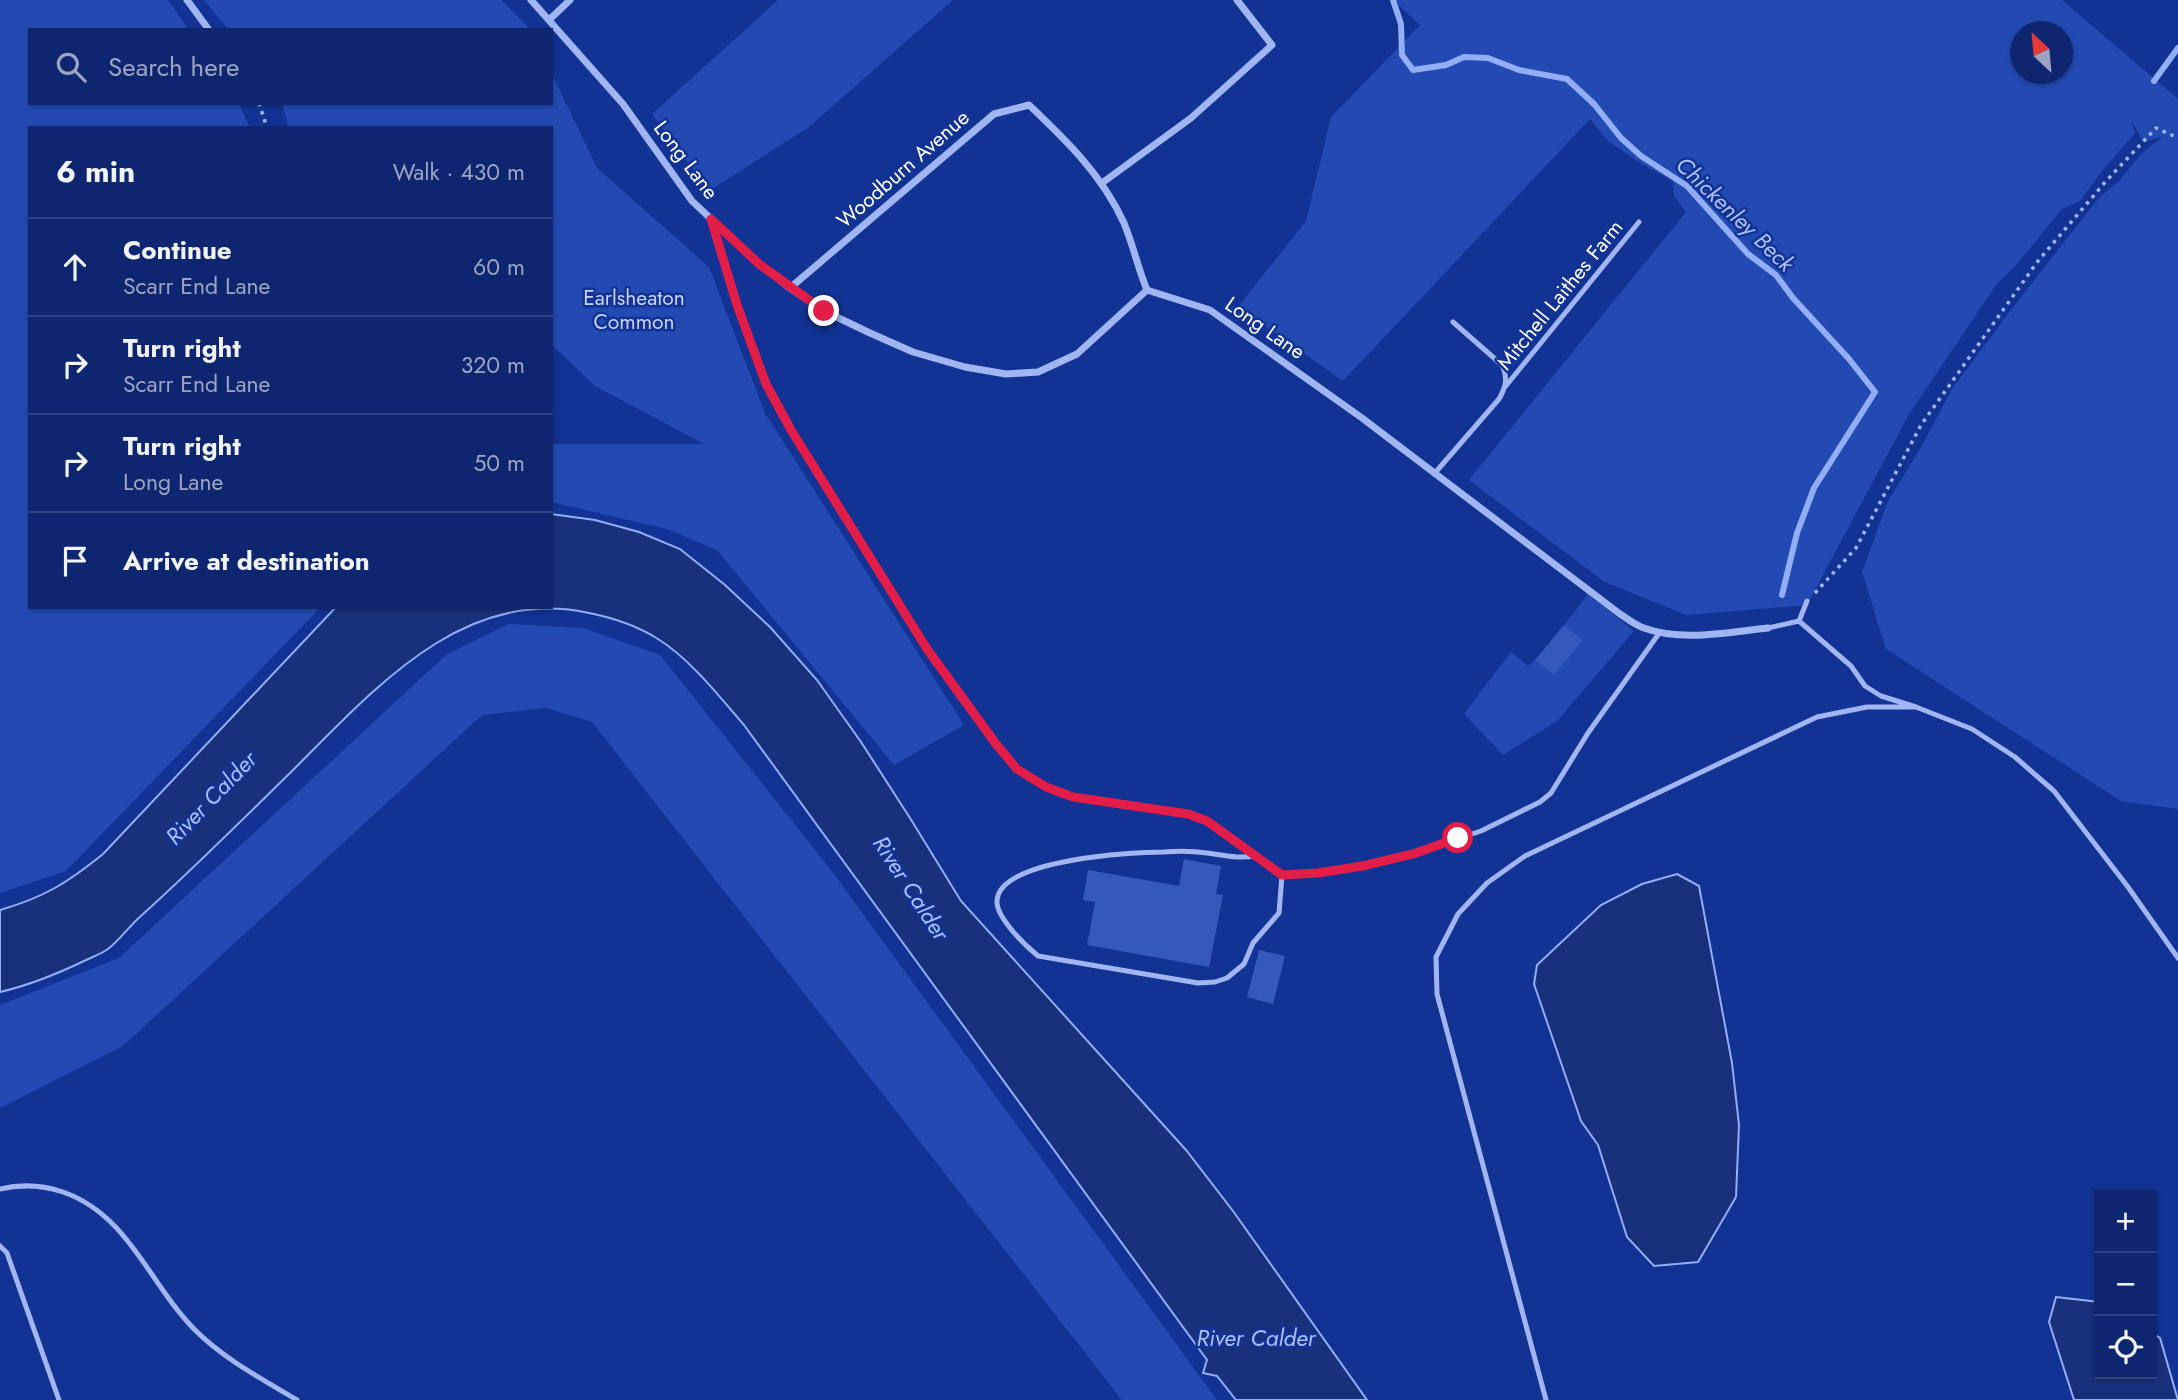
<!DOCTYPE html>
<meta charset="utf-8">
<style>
body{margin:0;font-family:Jost,sans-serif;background:#1c3277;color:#f1f3f6}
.controls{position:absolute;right:21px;bottom:21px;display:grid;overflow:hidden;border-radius:0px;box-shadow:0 2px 5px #0004}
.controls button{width:63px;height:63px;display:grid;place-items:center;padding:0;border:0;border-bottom:2px solid #2e4382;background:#0e266f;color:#f1f3f6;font:35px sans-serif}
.compass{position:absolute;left:2010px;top:21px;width:63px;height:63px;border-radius:50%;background:#0e266f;box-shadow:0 2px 5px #0004;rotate:334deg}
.stop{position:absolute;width:21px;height:21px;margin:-16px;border:5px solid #e11d48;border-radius:50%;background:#fff}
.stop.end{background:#e11d48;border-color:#fff;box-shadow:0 2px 7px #0008}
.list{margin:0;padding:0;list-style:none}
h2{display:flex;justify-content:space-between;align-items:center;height:91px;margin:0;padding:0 28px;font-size:30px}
h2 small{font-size:23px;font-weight:400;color:#9ba5c3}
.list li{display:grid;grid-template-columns:46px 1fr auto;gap:21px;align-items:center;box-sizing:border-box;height:98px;padding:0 28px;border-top:2px solid #2e4382}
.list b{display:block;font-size:26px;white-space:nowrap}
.list p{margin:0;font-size:23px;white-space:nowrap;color:#9ba5c3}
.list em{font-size:23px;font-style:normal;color:#9ba5c3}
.icon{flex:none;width:38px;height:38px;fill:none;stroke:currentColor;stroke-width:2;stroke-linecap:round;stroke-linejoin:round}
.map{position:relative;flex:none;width:2178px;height:1400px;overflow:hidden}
.search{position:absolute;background:#0e266f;box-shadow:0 2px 5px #0004;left:28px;top:28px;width:525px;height:77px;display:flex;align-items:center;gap:18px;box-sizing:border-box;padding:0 24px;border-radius:0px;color:#9ba5c3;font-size:26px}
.panel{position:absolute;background:#0e266f;box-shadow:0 2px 5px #0004;left:28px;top:126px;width:525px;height:483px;border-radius:0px}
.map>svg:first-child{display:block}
.green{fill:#234ab3;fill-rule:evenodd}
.water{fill:#18317b;stroke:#92aef6;stroke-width:2}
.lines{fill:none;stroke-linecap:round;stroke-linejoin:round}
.stream{stroke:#92aef6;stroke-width:6}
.building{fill:#3559bb}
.path{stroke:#a0b6f3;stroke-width:3.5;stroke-dasharray:3.5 5;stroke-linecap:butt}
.service{stroke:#a0b6f3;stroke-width:5}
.minor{stroke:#a0b6f3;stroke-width:7}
.route{stroke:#e11d48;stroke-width:9}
.labels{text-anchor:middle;stroke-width:5;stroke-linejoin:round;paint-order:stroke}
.street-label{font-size:21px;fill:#fff;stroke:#123394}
.park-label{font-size:21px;fill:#c7d6fd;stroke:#123394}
.water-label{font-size:23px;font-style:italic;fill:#acc1fa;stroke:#123394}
</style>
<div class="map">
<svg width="2178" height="1400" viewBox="0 0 2178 1400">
<rect width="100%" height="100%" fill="#123394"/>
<path class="green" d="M0 0H168L189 30H30V103H239L250 128H30V607H321L66 871 0 893Z
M204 0H501L531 30H229Z
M778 0H953L809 127 709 191 652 114Z
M1393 0H2062L2178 99V809L2121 801 1886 649 1862 572 1888 501 1920 449 1952 389 2017 302 2098 199 2121 179 2141 154 2162 137 2143 142 2131 119 2135 133 2102 171 2080 201 2062 209 2017 264 1996 285 1908 416 1807 605 1686 615 1605 582 1469 480 1686 212 1674 196 1673 181 1640 163 1608 141 1590 119 1343 381 1238 307 1306 221 1331 117 1420 25ZM2021 32H2062V74H2021Z
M551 72 597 168 709 267 765 413 964 725 894 765 717 550 667 529 551 502V444H704L595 386 551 344V128H289L282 103H551Z
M1588 594 1634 631 1557 721 1503 755 1464 714 1511 652 1528 666 1535 660 1554 675 1582 640 1564 625Z
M509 624 583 628 660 655 831 870 1217 1400H1122L592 722 546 708 482 715 123 1046 0 1108V1005L119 958 447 654Z"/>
<path class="water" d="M551 514 595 520 639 532 680 549 725 585 770 627 817 680 861 742 910 818 961 901 1186 1150 1233 1211 1367 1400H1236L1217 1376 1203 1373 1207 1360 744 725C719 696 690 659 658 639 636 625 614 618 589 613 462 585 372 692 291 772 242 820 193 869 142 915 130 925 120 940 108 949 101 954 92 957 84 961 57 974 30 985 0 992V910C45 897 67 883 103 854L336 607H551Z
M1677 874 1699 886 1732 1063 1739 1125 1736 1197 1698 1262 1654 1266 1627 1237 1598 1145 1581 1121 1534 984 1537 965 1601 905 1642 884Z
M2056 1297 2099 1302V1374H2152V1333L2160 1338 2178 1400H2074L2049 1322Z"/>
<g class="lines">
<path class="stream" d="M1393 0 1401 24 1402 55 1413 70 1446 65 1464 57 1488 58 1519 70 1567 79 1594 104 1621 138 1641 156 1687 186 1748 254 1776 275 1793 298 1849 359 1875 392 1814 488 1797 533 1782 595
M2154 81 2178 48"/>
</g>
<path class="building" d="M1564 625 1583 640 1554 675 1535 660Z
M1184 859 1221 866 1216 894 1223 895 1209 967 1087 945 1095 902 1083 900 1088 870 1179 886Z
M1259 950 1285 956 1273 1004 1247 997Z"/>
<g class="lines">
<path class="path" d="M259 103 267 128
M1815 593 1856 548 1921 425 2038 261 2107 180 2156 128 2178 138"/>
<path class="service" d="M711 219 737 305 766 384 791 430 927 649 976 718 1017 769 1046 787 1073 797 1188 814 1207 821 1282 875 1317 873 1362 866 1416 853 1481 831 1540 802 1551 793 1588 733 1660 632
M1505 387 1639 222
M1434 474 1499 399C1506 387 1508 378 1502 365L1453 322
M1799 621 1851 666 1865 686 1881 696 1916 707 1972 729 2015 757 2054 791 2128 887 2178 958
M1768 628 1799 621 1807 601
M1255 856C1237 859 1224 855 1207 853 1193 851 1178 851 1164 852 1133 852 999 859 997 901 996 918 1026 946 1038 956L1198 983 1215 982 1227 978 1244 964 1253 943 1279 913 1282 875
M0 1189C21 1184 42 1185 63 1192 129 1215 149 1284 195 1330 224 1359 262 1379 297 1400
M0 1246 7 1253 59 1400
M1546 1400 1437 994 1436 957 1458 914 1487 883 1525 856 1817 717 1867 707H1916"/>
<path class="minor" d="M187 0 209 30
M531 0 623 104 692 201 759 264 790 288 824 311 870 333 913 352 965 367 1006 374 1038 372 1077 354 1147 290 1210 310 1362 418 1620 614C1628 619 1635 625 1644 628 1682 642 1728 632 1768 628
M550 19 570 0
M1102 183 1191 118 1272 45 1237 0
M790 288 994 114 1029 105C1067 141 1102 175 1124 223 1133 245 1138 268 1147 290"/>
</g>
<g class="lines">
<path class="route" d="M824 311 759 264 711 219 737 305 766 384 791 430 927 649 996 744 1017 769 1046 787 1073 797 1188 814 1207 821 1282 875 1318 873 1362 866 1416 853 1458 838"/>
</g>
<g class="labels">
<g class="street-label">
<text transform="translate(686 160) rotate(53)" y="7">Long Lane</text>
<text transform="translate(903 169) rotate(-41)" y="7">Woodburn Avenue</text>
<text transform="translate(1560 295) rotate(-51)" y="7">Mitchell Laithes Farm</text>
<text transform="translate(1265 328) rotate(35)" y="7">Long Lane</text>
</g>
<g class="park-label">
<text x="634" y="305">Earlsheaton<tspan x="634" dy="24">Common</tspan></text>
</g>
<g class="water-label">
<text transform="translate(1735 214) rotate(44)" y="8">Chickenley Beck</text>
<text transform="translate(211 798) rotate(-46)" y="8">River Calder</text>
<text transform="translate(911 888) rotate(57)" y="8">River Calder</text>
<text x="1256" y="1346">River Calder</text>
</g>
</g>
</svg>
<div class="controls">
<button>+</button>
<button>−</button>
<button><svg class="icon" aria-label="locate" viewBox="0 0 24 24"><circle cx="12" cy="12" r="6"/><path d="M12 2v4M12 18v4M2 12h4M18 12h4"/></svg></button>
</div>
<svg class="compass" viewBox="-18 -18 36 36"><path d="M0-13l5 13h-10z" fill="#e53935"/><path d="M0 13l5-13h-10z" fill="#9ba5c3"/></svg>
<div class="stop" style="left:1458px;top:838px"></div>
<div class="stop end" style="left:824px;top:311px"></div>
<div class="search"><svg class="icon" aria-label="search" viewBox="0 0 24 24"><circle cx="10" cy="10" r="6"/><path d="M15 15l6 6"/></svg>Search here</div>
<section class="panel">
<h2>6 min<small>Walk · 430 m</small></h2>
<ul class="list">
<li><svg class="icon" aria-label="ahead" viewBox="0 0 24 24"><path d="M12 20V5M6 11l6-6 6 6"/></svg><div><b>Continue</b><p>Scarr End Lane</p></div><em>60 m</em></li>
<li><svg class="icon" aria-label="right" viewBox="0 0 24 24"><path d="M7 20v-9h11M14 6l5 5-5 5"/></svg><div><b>Turn right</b><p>Scarr End Lane</p></div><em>320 m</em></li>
<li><svg class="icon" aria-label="right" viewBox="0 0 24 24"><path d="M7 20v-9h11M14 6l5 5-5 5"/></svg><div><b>Turn right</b><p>Long Lane</p></div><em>50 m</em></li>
<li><svg class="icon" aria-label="arrive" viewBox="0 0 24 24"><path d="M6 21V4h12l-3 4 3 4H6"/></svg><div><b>Arrive at destination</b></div></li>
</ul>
</section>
</div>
